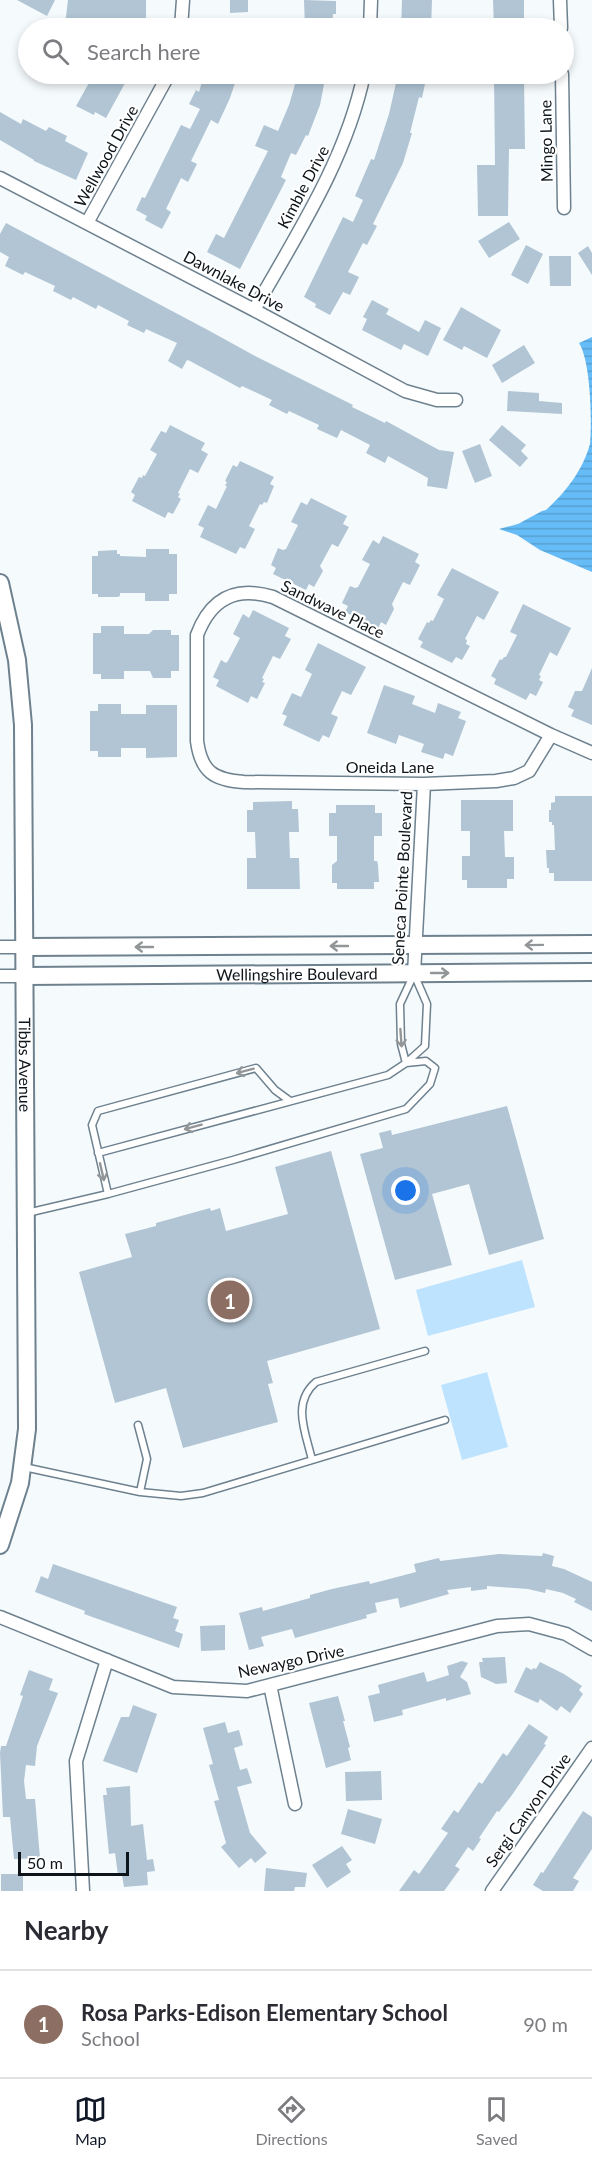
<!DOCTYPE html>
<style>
body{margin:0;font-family:Lato,sans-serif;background:#f2f2f3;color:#2b2b33}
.scale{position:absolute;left:18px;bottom:15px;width:111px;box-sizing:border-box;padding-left:6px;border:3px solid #0e151a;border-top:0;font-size:16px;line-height:21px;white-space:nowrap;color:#0e151a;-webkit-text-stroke:4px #fff;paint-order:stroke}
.you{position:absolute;left:406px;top:1191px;width:21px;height:21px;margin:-15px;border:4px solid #fff;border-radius:50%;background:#1a73e8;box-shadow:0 0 0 9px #1a73e833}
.badge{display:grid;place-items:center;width:39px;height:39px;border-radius:50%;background:#111827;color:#fff;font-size:20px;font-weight:700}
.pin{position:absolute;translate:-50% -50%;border:3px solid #fff;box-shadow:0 2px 6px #0006}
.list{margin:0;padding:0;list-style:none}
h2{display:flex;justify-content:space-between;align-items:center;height:78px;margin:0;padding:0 24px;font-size:26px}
h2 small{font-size:20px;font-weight:400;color:#7c7c81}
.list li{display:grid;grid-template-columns:39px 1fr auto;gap:18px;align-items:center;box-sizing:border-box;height:108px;padding:0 24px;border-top:2px solid #e1e1e2}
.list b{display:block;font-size:22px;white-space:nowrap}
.list p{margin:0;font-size:20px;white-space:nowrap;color:#7c7c81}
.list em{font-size:20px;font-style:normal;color:#7c7c81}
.icon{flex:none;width:33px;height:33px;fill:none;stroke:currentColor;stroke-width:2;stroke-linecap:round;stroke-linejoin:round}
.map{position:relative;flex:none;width:592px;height:1891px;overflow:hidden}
.search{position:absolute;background:#fff;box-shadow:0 3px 9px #0003;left:18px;right:18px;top:18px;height:66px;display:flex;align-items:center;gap:15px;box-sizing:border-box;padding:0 21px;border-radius:33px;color:#7c7c81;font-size:22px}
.sheet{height:186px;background:#fff}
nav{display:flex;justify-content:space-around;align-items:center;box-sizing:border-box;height:84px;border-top:2px solid #e1e1e2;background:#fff;font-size:16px;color:#7c7c81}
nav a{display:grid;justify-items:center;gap:3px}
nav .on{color:#111827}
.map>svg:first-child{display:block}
.green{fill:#bee3ff}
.water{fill:url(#water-rules)}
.building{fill:#b1c5d4}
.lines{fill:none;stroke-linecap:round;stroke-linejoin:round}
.lane-casing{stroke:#6e818e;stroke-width:9}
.street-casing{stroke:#6e818e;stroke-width:15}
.secondary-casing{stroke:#6e818e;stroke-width:20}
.lane{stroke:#fff;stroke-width:6}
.street{stroke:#fff;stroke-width:12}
.secondary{stroke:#fff;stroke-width:16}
.oneway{stroke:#939698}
.labels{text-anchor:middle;stroke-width:4.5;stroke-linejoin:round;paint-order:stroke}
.street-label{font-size:16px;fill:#0e151a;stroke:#fff}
</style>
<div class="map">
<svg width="592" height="1891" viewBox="0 0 592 1891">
<defs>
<pattern id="water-rules" width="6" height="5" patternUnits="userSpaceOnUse" patternTransform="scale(1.5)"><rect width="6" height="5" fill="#66bcf6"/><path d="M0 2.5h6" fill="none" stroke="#57a1d2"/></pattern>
</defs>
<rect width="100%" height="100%" fill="#f5fafd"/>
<path class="green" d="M522 1260 535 1307 428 1336 416 1290Z
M487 1372 508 1447 462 1460 441 1385Z"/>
<path class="water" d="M592 337V572L540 550 517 535 499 529 518 524 542 511 546 510C565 493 583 470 590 444 592 422 591 362 579 343Z"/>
<path class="building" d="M17 0H55L47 16Z
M68 0H146V21L85 22 84 27 65 25Z
M230 0H248V12L230 13Z
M304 0 336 1V14H333L332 28H305Z
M402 0H432L431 28H401Z
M493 0H524V28H494Z
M94 74H130L106 118 95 112 94 115 76 106Z
M204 74H238L230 98 218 124 211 120 191 161 197 164 188 182 181 178 166 209 171 212 162 229 145 220 147 216 136 210 142 197 145 198 181 125 190 129 200 109 189 104 196 90 199 92Z
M298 74H326L320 105 308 136 306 135 296 155 291 153 281 177 286 180 240 269 207 252 216 234 224 238 268 151 255 146 264 125 278 131 289 105Z
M398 74 426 79 422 98 419 97 410 133H412L403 163 373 224 377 226 367 245 363 243 348 272 359 277 350 295 343 292 330 315 315 307 316 304 304 297 343 217 353 222 363 200 355 196 371 159 374 160 389 114Z
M494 74H522L523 79H524L525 149H509L508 216H478L477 165H495Z
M0 112 21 124 23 119 46 131 49 127 67 136 65 141 88 153 76 180 34 161V160L0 140Z
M509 222 520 239 489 258 478 241Z
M6 223 206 329 257 357 353 405 352 407 385 423 386 421 439 450 454 452 447 489 427 486 428 478 388 456 385 463 366 453 370 445 341 430 337 438 317 429 319 425 289 411 287 414 269 405 272 400 242 386 240 388 190 361 187 360 182 369 168 361 177 343 146 329 144 333 127 325 129 321 98 305 96 309 73 297 71 300 53 291 55 286 25 272 23 275 5 266 9 257 0 252V234Z
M526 245 543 254 528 284 511 275Z
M588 246 592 253V275L578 253Z
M549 256H571V286H550Z
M372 300 389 309 386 314 419 332 425 320 441 328 428 356 404 344 401 350 362 330 367 319 363 317Z
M461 307 501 330 487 358 464 346 462 350 443 340Z
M524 345 535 363 502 383 492 365Z
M508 391 539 393V401L562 403V414L507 411Z
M170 425 205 443 201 450 208 454 198 473 190 469 178 493 180 494 178 497 181 499 173 514 168 512 165 518 132 501 135 495 131 492 139 477 142 478 143 475 145 476 157 454 150 450 161 431 166 433Z
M502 425 526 445 521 451 528 458 520 467 489 440Z
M480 444 492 476 475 483 462 451Z
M240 461 274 477 270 484 274 486 267 503 264 502 262 505 260 504 249 526 255 529 245 549 240 547 236 554 200 537 204 528 198 525 208 505 216 509 227 486H225L227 482 225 481 233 465 237 467Z
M311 498 347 516 343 524 349 527 338 547 332 544 320 566 323 571 314 587 309 584 306 590 273 574 276 568 271 565 278 548 283 550 286 549 298 525 291 522 301 502 307 505Z
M383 536 419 554 415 562 420 565 410 585 403 582 392 604 394 609 386 625 381 622 378 629 345 612 348 606 342 603 350 586 355 588 358 587 370 564 362 560 373 540 379 544Z
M146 549H169V554H177V594H169V601H145V593H120V596L117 597H98V594H92V556H98V551L117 550V554H120V556L146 557Z
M452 568 499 592 484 620 477 616 465 639 467 640 466 644 470 646 462 660 456 657 452 663 420 647 423 642 418 639 427 622 429 623 431 620 433 621 444 599 437 595Z
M523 604 571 628 557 656 550 652 539 675 541 676 539 680 543 682 536 696 530 693 526 700 494 684 496 679 491 676 500 659 502 660 504 657H506L517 635 510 632Z
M253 610 289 628 285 636 291 639 280 659 273 656 262 678 264 679 262 682 265 683 257 699 251 696 248 703 216 686 219 680 213 677 221 660 226 663 228 661 240 638 233 634 243 614 249 618Z
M101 626H124V634H149L153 630H171V635H179V671H171V678H153L150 671H124V679H101V674H93V633H101Z
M318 643 366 667 351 695 342 691 331 714 338 717 329 738 323 735 319 742 283 725 287 716 282 714 292 693 301 697 312 674 305 670Z
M592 668V725L571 716 574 710 568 707 575 691H582Z
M384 685 415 696 412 704 435 713 438 703 461 712 458 718 466 721 453 756 445 753 443 759 421 752 424 744 399 735 396 744 367 733Z
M98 704H121V714H146V705H177V757L146 758V748H121V757H98V751H90V711H98Z
M555 796H592V881H554V873H549V868H547L546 850H555L554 825H552V822H549V810H551V803L555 802Z
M461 800H513V831H504L505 857H514V879H507V888H467V880H462V856H470V831H461Z
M292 801V809H298L299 832H289L290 858H299L300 889H247V858H256L255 832H247V810H253V802Z
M336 805H375V813H382V836H374V861H377L378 865 379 882H374V889H337V883H332V865L337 861V836H329V813H336Z
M507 1106 544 1239 489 1255 469 1184 432 1194 452 1265 395 1280 360 1154 383 1148 379 1133 391 1130 392 1135Z
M331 1151 380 1329 267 1361 273 1383 268 1384 278 1422 183 1448 166 1388 115 1403 79 1272 132 1257 125 1234 156 1226V1223L210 1208 211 1211 220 1208 226 1231 288 1214 275 1167Z
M543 1553 554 1556 552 1566 564 1569 592 1582V1611L574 1602 576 1599 563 1593 546 1589 545 1593 528 1589 487 1586V1589L471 1591V1587L447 1590 449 1594 400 1608 398 1598 375 1603 377 1612 366 1615 367 1618 295 1638 292 1629 261 1637 264 1646 249 1650 239 1613 262 1607 263 1611 310 1598V1595L332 1589 369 1581 370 1584 416 1572 414 1564 439 1558 440 1561 499 1554 542 1556Z
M53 1564 177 1607 173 1618 179 1620 175 1631 183 1634 179 1648 84 1614 85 1611 35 1592 41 1576 48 1579Z
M225 1625V1650L201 1651 200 1626Z
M505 1657 507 1683 496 1684 481 1677 479 1662H483L482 1658Z
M462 1661 468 1663 460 1677 467 1682 471 1694 446 1701V1698L402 1710 403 1715 374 1722 368 1696 380 1693 378 1685 424 1672 427 1682 449 1675 447 1666Z
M540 1662 564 1674 582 1686 579 1690 583 1694 570 1713 561 1706 557 1711 540 1699 538 1703 514 1692 526 1667 532 1670 533 1668 536 1669Z
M29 1670 53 1679 49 1690 58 1693 37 1746 35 1766 26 1765 24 1781 26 1799H35L40 1858 14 1859 10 1817H3L0 1753 1 1746H6L23 1696 20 1695Z
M338 1696 345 1721H343L350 1747 348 1748 351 1760 326 1768 309 1703Z
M133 1705 157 1714 137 1773 103 1761 121 1717H129Z
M225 1722 228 1733 239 1730 243 1745 234 1748 240 1770 247 1768 252 1783 237 1787 250 1833 267 1853 255 1863 251 1858 239 1868 221 1847 226 1843 214 1801 219 1800 209 1765 213 1764 203 1728Z
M529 1724 548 1737 544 1744 546 1745 512 1795 499 1812 497 1811 479 1838 481 1839 473 1851 468 1847 455 1866 460 1869 444 1891H399L414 1870 419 1874 448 1833 441 1829 454 1810 458 1813 479 1782 482 1784 503 1753 507 1756Z
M381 1771 382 1800 346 1801 345 1772Z
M130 1786 131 1826 143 1824 147 1860 153 1859 155 1871 147 1872 148 1885 124 1887 122 1875H118L115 1853 109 1854 103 1795H107L106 1788Z
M348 1809 382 1819 375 1844 341 1834Z
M583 1811 592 1817V1849L573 1878 579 1881 573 1891H543L533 1885 541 1872 543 1873Z
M342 1846 352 1860 346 1864 351 1872 327 1888 312 1865Z
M266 1868 307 1873 305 1887H295L294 1891H264Z
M1 1874H23V1891H1Z"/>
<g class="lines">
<g class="lane-casing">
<path id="lane" d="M406 1063 401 1044 400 1004 414 974
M98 1153 388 1075 406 1063 425 1046 427 1004 414 974
M108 1194 92 1125 98 1111 256 1068 275 1090 290 1101
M27 1213 108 1194 233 1160 406 1109 430 1084 435 1068 426 1061 406 1063
M312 1460C306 1433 291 1403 316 1382L425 1351
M24 1467 140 1492 147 1459 138 1425
M140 1492 181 1496 203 1493 445 1420"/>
</g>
<g class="street-casing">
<path id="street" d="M560 0 561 28
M181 28 183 0
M370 28 371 0
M562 74 564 208
M0 178 254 310 405 391 437 400H456
M87 223 169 74
M254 310C297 234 346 160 364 74
M551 735 529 771 514 778 496 781 424 784 244 782C214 780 201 772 197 741V635C211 598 236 586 273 597L551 735 592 753
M0 947H25
M414 974 424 784
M0 976H25
M0 1617 173 1687 247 1691 497 1626 529 1624 566 1634 592 1649
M270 1685 295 1804
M83 1891 76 1761 107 1660
M492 1891 592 1748"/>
</g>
<g class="secondary-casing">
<g id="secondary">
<path id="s1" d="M0 583 17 660 23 725 27 1429 20 1483 0 1545"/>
<path d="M25 947 592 944"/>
<path id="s2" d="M25 976 592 972"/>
</g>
</g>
<use href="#lane" class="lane"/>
<use href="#street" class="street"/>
<use href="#secondary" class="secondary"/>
</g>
<defs><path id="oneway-shaft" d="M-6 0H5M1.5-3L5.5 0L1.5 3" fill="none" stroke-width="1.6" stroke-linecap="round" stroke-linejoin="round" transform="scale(1.5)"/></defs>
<g class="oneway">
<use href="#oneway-shaft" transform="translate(534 945) rotate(179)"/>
<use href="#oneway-shaft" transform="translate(339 946) rotate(180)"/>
<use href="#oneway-shaft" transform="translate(144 947) rotate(180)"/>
<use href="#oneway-shaft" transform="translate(440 973)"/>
<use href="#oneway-shaft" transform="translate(401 1038) rotate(86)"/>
<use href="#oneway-shaft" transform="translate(245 1071) rotate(165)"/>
<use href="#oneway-shaft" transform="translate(193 1127) rotate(165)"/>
<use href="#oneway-shaft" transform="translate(102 1172) rotate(77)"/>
</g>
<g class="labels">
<g class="street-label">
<text transform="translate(546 141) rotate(-91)" y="6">Mingo Lane</text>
<text transform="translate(106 156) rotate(-61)" y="6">Wellwood Drive</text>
<text transform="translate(303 187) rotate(-62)" y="6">Kimble Drive</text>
<text transform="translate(234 281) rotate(28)" y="6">Dawnlake Drive</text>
<text transform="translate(333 609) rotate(26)" y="6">Sandwave Place</text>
<text x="390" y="773">Oneida Lane</text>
<text transform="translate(402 878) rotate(-87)" y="6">Seneca Pointe Boulevard</text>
<text dy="6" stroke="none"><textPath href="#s2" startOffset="272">Wellingshire Boulevard</textPath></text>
<text dy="6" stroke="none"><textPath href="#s1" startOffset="484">Tibbs Avenue</textPath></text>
<text transform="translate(291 1661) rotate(-12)" y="6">Newaygo Drive</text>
<text transform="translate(528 1810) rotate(-55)" y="6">Sergi Canyon Drive</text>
</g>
</g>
</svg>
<div class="scale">50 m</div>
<div class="you"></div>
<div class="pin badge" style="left:230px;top:1300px;background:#8d6e63">1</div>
<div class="search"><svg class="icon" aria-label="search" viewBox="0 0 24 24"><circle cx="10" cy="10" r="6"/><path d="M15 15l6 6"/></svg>Search here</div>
</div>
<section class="sheet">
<h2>Nearby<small></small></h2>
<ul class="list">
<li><span class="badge" style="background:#8d6e63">1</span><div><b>Rosa Parks-Edison Elementary School</b><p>School</p></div><em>90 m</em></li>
</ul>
</section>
<nav>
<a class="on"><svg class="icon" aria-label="map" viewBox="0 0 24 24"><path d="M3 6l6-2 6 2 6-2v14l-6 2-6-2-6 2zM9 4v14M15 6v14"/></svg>Map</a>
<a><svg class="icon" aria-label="directions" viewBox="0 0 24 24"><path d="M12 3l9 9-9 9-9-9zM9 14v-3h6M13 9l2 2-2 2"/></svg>Directions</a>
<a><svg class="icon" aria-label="saved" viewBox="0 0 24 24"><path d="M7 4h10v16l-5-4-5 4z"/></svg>Saved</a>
</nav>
